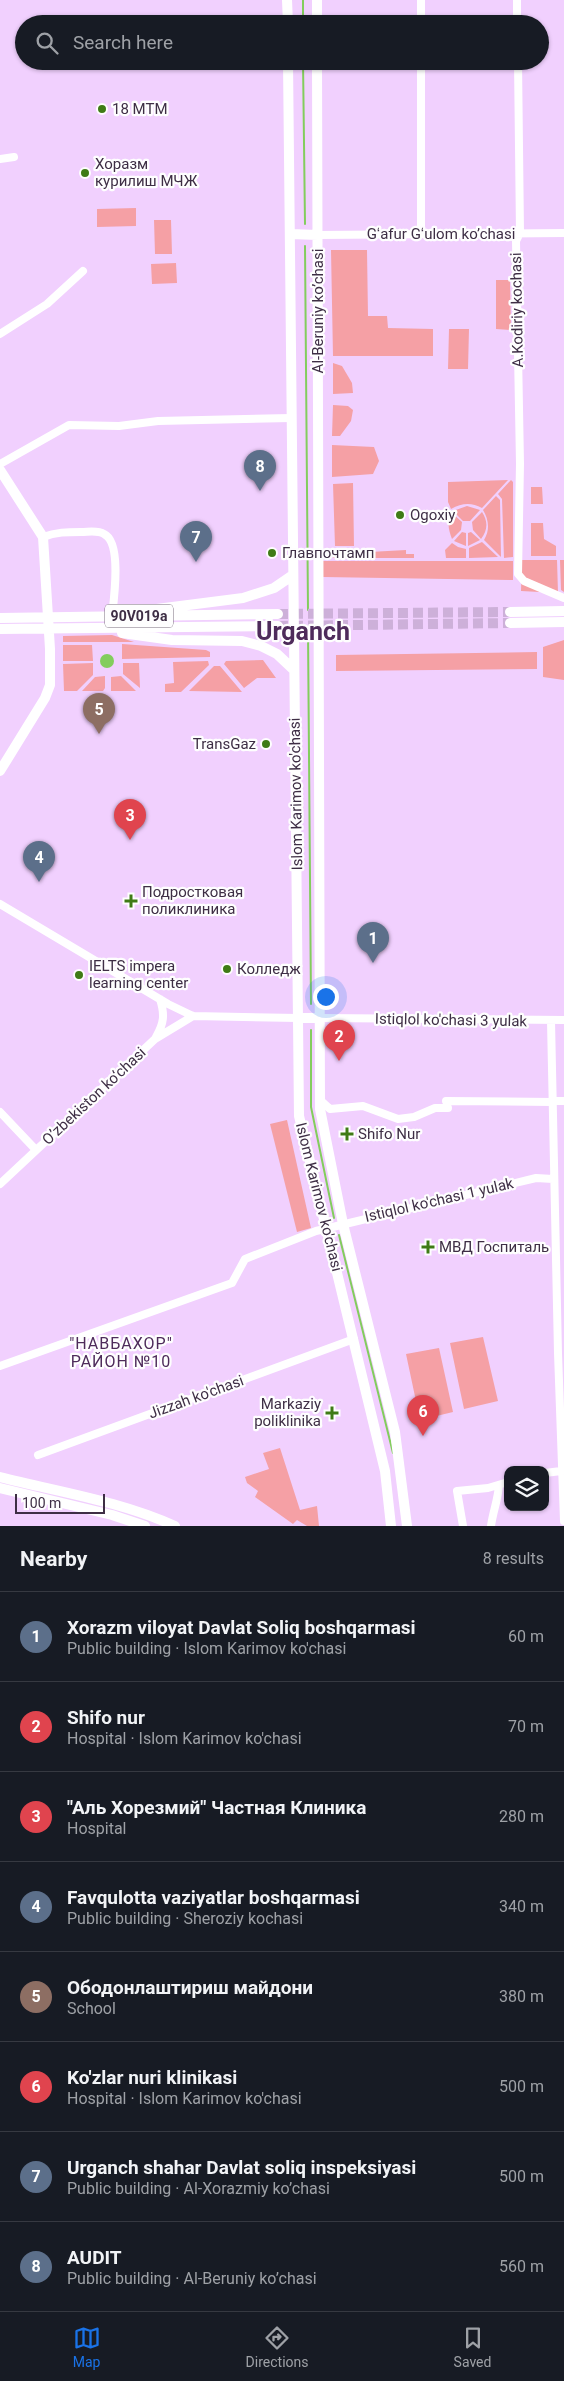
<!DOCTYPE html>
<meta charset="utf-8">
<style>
body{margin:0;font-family:Roboto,sans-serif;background:#242831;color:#f1f3f6}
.controls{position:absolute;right:15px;bottom:15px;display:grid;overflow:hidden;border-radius:10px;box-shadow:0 1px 4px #0004}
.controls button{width:45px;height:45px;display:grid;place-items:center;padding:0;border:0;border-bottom:1px solid #363941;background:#171b24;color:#f1f3f6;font:25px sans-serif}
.scale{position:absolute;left:15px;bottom:12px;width:90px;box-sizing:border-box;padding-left:5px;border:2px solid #3e2e45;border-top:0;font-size:14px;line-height:18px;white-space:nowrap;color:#3e2e45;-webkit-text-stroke:4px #fefefe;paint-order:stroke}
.you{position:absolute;left:325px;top:996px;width:18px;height:18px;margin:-12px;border:4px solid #fff;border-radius:50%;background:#1a73e8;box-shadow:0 0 0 8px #1a73e833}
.badge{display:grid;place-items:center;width:32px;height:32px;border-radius:50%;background:#1a73e8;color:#fff;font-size:16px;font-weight:700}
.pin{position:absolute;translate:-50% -41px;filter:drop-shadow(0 1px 2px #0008)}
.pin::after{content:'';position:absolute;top:26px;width:18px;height:15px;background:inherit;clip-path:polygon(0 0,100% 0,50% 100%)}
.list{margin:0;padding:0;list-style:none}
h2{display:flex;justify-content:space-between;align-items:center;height:65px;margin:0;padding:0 20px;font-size:21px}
h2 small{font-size:16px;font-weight:400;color:#9ea1a6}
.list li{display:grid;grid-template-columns:32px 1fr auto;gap:15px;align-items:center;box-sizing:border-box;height:90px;padding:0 20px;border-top:1px solid #363941}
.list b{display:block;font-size:19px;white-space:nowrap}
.list p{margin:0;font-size:16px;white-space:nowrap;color:#9ea1a6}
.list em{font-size:16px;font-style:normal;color:#9ea1a6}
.icon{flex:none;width:28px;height:28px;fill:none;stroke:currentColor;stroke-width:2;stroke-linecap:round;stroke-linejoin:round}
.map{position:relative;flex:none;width:564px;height:1526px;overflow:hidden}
.search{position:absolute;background:#171b24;box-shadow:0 1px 4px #0004;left:15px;right:15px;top:15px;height:55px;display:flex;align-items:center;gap:12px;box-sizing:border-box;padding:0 18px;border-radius:28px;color:#9ea1a6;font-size:19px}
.sheet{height:785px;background:#171b24}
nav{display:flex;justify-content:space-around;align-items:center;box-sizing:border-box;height:70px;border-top:1px solid #363941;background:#171b24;font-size:14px;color:#9ea1a6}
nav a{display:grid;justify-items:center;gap:2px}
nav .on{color:#1a73e8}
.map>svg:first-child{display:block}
.green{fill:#f5a0a5}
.water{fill:#83cd5d}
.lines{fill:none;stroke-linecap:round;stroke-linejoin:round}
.stream{stroke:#83cd5d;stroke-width:2}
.major-tunnel{stroke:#cdb0d9;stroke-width:10;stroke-dasharray:10 5;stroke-linecap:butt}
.minor{stroke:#fff;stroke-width:8}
.major{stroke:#fff;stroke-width:10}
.poi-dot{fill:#3f7b16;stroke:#fefefe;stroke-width:2}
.labels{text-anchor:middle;stroke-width:4.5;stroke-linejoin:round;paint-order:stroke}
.shield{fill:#fefefe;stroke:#786c7c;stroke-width:1}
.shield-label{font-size:14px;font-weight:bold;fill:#3e2e45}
.poi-label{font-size:15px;fill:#3e2e45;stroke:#fefefe;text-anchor:start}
.street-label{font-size:15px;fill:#3e2e45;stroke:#fefefe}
.neighbourhood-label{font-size:16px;letter-spacing:1px;fill:#4e2b5b;stroke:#fefefe}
.town-label{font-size:25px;font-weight:bold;fill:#4e2b5b;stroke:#fefefe}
</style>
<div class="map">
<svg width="564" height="1526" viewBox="0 0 564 1526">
<rect width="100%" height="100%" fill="#f1d0fe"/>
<path class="green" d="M136 208V226L97 227V209Z
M154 220H171L172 254H155Z
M331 250H367L368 316H387L388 328 433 329V356H333Z
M176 263 177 283 152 284 151 264Z
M496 280H510L511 330 496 329Z
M449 329H469L468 369H448Z
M333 363 342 366 352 383 353 393 333 394Z
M333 405 348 406 353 410 351 421 340 436H332Z
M332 445 374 447 379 461 373 474 332 477Z
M508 480 482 508C471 502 462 503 451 509L448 502V482Z
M511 480 513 482V557L504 558 502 499 498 494Z
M353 483 354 546H335L333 484Z
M531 487H542L543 504H531Z
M496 496 500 500 501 557 484 540C490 530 489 520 483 510Z
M467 506 480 510 470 521H463L453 511Z
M482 512C488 521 488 530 481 539L473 530 472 522Z
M452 513 462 522 461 530 452 539C449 531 446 521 452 513Z
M531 523H543L544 539 556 546V556H531Z
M462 532 466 533V546L454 541Z
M471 532 480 540 468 546V533Z
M482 542 498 557 469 558V548Z
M452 543 458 547 466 549V558H446L445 550Z
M406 550V554H414V558H333V554Z
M522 560H557L558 593 521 591Z
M560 560H564V592L561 590Z
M323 561H513V580L323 577Z
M112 635 134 642H63V636Z
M564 640V680L543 677V647Z
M122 644 206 650 210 652V657L122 659Z
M63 645H92L93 661H63Z
M537 652V669L336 671V655Z
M263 660 276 678H257L244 688 224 664 226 661Z
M208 661 209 665 181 692H165V684L174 683 173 662Z
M93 663V675L77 691H64L63 664Z
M123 663H139L140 688 123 674Z
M214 666H220L242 692 189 691Z
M105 676V688L103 691H82L95 677Z
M121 676 136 691H111V677Z
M287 1120 311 1228 297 1232 270 1124Z
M483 1337 498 1401 464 1409 450 1343Z
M439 1348 453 1412 420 1420 406 1354Z
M280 1448 300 1510 317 1506 319 1526H307L297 1520 293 1524 255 1497 258 1491 247 1483 245 1477 269 1469 263 1453Z"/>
<path class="water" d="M100 661a7 7 0 1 1 14 0a7 7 0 1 1-14 0Z"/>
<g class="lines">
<path class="stream" d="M303 0V24
M303 61 305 224
M305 246 308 610
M308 630 311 1004
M311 1030V1107L334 1218
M339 1235 393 1453"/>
<path class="major-tunnel" d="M278 614 510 612
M278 626 510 623"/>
<path class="minor" d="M421 0V24
M517 0V24
M421 61V234
M518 61 520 233 516 241 520 464 518 574 524 581 564 598
M0 159 14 157
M318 235 564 233
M0 334 47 304 83 271
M0 464 69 425 119 426 158 421 291 418
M43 537C56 532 67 532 81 532 89 532 98 530 104 534 122 542 114 599 112 616
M0 904 168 1004 193 1016 298 1018
M320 1018 564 1020
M551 1021 558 1353 564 1521
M156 1037C164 1023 165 1015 160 999
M320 1100 330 1109 363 1106 398 1119 414 1117 435 1108H448
M446 1101 552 1102
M552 1101H564
M0 1112 36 1150
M0 1184 155 1039 193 1016
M0 1366 232 1283 245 1259 316 1231 536 1178 553 1179
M38 1455 354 1339
M545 1473 561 1471
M463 1526 457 1491 488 1488 508 1482
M491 1526C493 1511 498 1500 499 1485"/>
<path class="major" d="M287 0 288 24
M317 0V24
M288 61 299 1116 385 1471 391 1526
M317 61 320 1109 343 1224 395 1432 407 1526
M291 234 318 235
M0 470 43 537 50 649V685L45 698 0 771
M141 611 243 598 274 588 293 575
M510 612 564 611
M0 618 278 614
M510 623 564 622
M0 629 278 626
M122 633 172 640 242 641 261 646 277 654 294 670
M298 1018H320
M0 1477C59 1492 120 1501 175 1526
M0 1488 112 1515 145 1526"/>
</g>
<g class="poi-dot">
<circle cx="102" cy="109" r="5"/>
<circle cx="85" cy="173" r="5"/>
<circle cx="400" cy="515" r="5"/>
<circle cx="272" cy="553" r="5"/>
<circle cx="266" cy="744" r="5"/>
<path d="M128.5 893.5h5v5h5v5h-5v5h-5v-5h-5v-5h5z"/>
<circle cx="227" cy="969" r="5"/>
<circle cx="79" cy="975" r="5"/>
<path d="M344.5 1126.5h5v5h5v5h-5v5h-5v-5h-5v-5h5z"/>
<path d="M425.5 1239.5h5v5h5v5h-5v5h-5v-5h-5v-5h5z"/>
<path d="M329.5 1405.5h5v5h5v5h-5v5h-5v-5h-5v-5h5z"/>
</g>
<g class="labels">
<rect class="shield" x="105" y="604.5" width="68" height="23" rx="4"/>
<g class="shield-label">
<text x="139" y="621">90V019a</text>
</g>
<g class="poi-label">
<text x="112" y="114">18 MTM</text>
<text x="95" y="169">Хоразм<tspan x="95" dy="17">курилиш МЧЖ</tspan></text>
<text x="410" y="520">Ogoxiy</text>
<text x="282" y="558">Главпочтамп</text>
<text x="256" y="749" text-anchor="end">TransGaz</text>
<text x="142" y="897">Подростковая<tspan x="142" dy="17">поликлиника</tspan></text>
<text x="89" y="971">IELTS impera<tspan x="89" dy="17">learning center</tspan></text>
<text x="237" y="974">Колледж</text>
<text x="358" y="1139">Shifo Nur</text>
<text x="439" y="1252">МВД Госпиталь</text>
<text x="321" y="1409" text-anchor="end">Markaziy<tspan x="321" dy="17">poliklinika</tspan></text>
</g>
<g class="street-label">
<text x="441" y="239">Gʻafur Gʻulom ko’chasi</text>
<text transform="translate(517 310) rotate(-91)" y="5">A.Kodiriy kochasi</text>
<text transform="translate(318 311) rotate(-90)" y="5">Al-Beruniy ko’chasi</text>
<text transform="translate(296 794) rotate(-91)" y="5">Islom Karimov ko'chasi</text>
<text transform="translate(451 1020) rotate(1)" y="5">Istiqlol ko'chasi 3 yulak</text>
<text transform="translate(94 1096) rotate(-43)" y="5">O’zbekiston ko‘chasi</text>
<text transform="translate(319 1197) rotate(76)" y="5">Islom Karimov ko'chasi</text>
<text transform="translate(439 1200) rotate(-13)" y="5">Istiqlol ko'chasi 1 yulak</text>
<text transform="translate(196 1397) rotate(-20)" y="5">Jizzah ko'chasi</text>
</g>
<g class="neighbourhood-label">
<text x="121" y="1349">"НАВБАХОР"<tspan x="121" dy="18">РАЙОН №10</tspan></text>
</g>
<g class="town-label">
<text x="303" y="640">Urganch</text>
</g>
</g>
</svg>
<div class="controls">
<button><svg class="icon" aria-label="layers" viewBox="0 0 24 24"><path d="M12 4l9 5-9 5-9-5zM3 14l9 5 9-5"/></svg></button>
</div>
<div class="scale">100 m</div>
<div class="you"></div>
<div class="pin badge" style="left:373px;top:963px;background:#5c6f8a">1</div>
<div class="pin badge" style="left:339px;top:1061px;background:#e0444e">2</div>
<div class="pin badge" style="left:130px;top:840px;background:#e0444e">3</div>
<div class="pin badge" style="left:39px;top:882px;background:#5c6f8a">4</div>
<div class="pin badge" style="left:99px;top:734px;background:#8d6e63">5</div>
<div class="pin badge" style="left:423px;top:1436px;background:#e0444e">6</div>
<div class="pin badge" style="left:196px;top:562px;background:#5c6f8a">7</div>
<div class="pin badge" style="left:260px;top:491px;background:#5c6f8a">8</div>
<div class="search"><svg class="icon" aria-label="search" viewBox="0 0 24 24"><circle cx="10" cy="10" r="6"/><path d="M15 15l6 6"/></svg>Search here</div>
</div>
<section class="sheet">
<h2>Nearby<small>8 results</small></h2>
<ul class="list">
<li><span class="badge" style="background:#5c6f8a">1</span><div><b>Xorazm viloyat Davlat Soliq boshqarmasi</b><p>Public building · Islom Karimov ko'chasi</p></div><em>60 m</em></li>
<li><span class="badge" style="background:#e0444e">2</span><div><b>Shifo nur</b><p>Hospital · Islom Karimov ko'chasi</p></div><em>70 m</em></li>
<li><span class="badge" style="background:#e0444e">3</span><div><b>&quot;Аль Хорезмий&quot; Частная Клиника</b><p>Hospital</p></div><em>280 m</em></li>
<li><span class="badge" style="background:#5c6f8a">4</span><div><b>Favqulotta vaziyatlar boshqarmasi</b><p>Public building · Sheroziy kochasi</p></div><em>340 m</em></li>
<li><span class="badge" style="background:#8d6e63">5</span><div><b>Ободонлаштириш майдони</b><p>School</p></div><em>380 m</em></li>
<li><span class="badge" style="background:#e0444e">6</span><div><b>Ko'zlar nuri klinikasi</b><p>Hospital · Islom Karimov ko'chasi</p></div><em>500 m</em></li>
<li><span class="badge" style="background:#5c6f8a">7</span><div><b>Urganch shahar Davlat soliq inspeksiyasi</b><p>Public building · Al-Xorazmiy ko’chasi</p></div><em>500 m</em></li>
<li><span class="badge" style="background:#5c6f8a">8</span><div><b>AUDIT</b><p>Public building · Al-Beruniy ko’chasi</p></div><em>560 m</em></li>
</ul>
</section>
<nav>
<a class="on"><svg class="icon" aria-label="map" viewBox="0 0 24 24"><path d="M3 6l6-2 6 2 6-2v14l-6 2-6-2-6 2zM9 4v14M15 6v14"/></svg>Map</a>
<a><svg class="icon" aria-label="directions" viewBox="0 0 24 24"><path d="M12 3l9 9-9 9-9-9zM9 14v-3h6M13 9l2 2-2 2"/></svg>Directions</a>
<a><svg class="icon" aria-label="saved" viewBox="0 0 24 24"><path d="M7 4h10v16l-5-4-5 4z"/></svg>Saved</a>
</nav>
